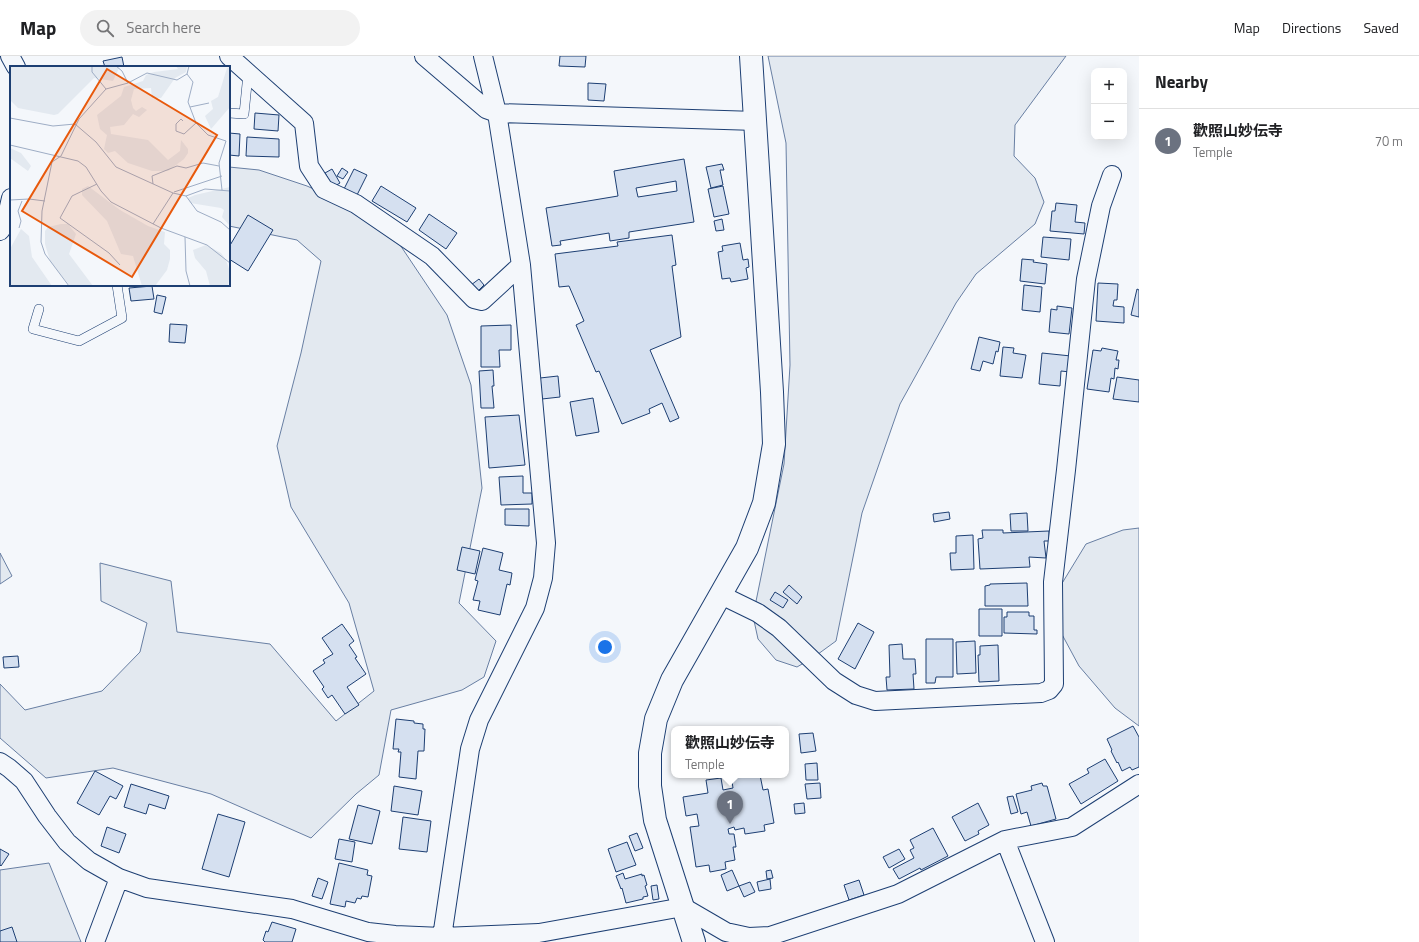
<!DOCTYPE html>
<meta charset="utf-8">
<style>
body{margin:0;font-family:"Titillium Web","Noto Sans JP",sans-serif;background:#f2f2f2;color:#202124}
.controls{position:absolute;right:12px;top:12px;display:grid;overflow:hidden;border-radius:8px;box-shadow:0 4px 16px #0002}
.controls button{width:36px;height:36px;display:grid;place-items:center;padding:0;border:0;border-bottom:1px solid #e0e0e0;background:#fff;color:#202124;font:20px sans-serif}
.you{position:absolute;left:605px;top:591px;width:14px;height:14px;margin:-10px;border:3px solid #fff;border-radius:50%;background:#1a73e8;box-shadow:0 0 0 6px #1a73e833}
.badge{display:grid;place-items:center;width:26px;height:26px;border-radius:50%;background:#0f766e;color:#fff;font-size:13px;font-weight:700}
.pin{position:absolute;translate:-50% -33px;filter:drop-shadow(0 1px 2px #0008)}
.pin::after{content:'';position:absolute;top:21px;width:14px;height:12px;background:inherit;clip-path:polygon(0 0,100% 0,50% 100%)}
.popup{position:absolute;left:671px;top:670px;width:118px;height:52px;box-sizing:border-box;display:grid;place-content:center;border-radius:8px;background:#fff;filter:drop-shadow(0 1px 3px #0005);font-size:13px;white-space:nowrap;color:#757577}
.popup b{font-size:15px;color:#202124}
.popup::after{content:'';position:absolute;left:50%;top:100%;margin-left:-8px;border:8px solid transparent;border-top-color:#fff}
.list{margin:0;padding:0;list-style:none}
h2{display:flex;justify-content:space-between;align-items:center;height:52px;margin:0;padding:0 16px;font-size:17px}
h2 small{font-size:13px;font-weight:400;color:#757577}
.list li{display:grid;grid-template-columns:26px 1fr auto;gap:12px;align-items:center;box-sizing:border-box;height:64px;padding:0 16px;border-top:1px solid #e0e0e0}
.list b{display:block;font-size:15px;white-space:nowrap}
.list p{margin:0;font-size:13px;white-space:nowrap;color:#757577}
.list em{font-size:13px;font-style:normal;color:#757577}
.icon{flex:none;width:22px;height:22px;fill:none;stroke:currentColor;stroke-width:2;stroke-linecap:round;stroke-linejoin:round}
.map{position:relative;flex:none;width:1139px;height:886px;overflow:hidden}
header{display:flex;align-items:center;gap:24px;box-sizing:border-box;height:56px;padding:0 20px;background:#fff;border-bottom:1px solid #e0e0e0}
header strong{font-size:19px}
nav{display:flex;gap:22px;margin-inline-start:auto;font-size:14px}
.search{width:280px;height:36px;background:#f2f2f2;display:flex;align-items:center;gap:10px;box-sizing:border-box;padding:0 14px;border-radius:22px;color:#757577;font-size:15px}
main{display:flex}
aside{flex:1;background:#fff}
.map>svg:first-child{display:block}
.green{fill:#e3e9f0;stroke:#687fa3}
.building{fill:#d5e0f0;stroke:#1d3f73;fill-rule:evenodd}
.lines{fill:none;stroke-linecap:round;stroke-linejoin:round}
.lane-casing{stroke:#1d3f73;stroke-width:10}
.street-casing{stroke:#1d3f73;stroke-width:20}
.secondary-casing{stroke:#1d3f73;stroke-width:24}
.lane{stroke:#f4f7fb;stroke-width:9}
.street{stroke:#f4f7fb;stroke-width:18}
.secondary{stroke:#f4f7fb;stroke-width:22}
.inset-road{fill:none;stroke:#9eadc5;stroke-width:1}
.view{fill:#e8590c;fill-opacity:0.15;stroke:#e8590c;stroke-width:2}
.inset-edge{fill:none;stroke:#1d3f73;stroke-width:2}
</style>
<header>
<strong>Map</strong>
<div class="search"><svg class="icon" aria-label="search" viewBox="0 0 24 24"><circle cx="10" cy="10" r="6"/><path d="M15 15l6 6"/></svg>Search here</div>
<nav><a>Map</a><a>Directions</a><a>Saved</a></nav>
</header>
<main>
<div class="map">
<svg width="1139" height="886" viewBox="0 0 1139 886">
<rect width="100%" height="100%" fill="#f4f7fb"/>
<path class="green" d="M768 0H1066L1015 69 1014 100 1035 122 1044 146 1035 168 976 218 956 247 900 348 862 457 836 585 814 601 797 611 776 604 758 583 753 560 784 408 790 309 786 87Z
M229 111 259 114 307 130 384 165 447 259 471 329 482 432 459 547 496 585 484 621 462 634 391 654 379 719 356 738 311 782 211 738 113 712 46 722 0 682V628L25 654 102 635 140 596 147 567 101 545 100 507 171 525 177 576 270 588 336 665 374 635 349 547 291 451 277 390 301 297 321 205 297 184 229 170Z
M1139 472V670L1115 652 1079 610 1058 571 1061 529 1086 488 1123 474Z
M0 497 12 520 0 528Z
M49 807 81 886H0V814Z"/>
<path class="building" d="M560 0H586L585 11 559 10Z
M122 1 124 11H105L103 5Z
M588 27 606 28 604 45 588 44Z
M255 57 279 59 278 75 254 73Z
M229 77 240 78 239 100 229 99Z
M247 81 279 83V101L246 100Z
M684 103 694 166 629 176V182L610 185 609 177 560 185 561 189 552 190 546 152 618 140 614 115ZM676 125 677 135 638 141 636 132Z
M722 108 724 114H720L723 129 711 132 706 111Z
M342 112 348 116 343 123 337 120Z
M332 113 340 127 333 131 325 117Z
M354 113 367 119 356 141 343 135Z
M381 130 416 152 407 166 372 145Z
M723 130 729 158 714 161 708 133Z
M1056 147 1077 149 1075 166 1085 167 1084 178 1050 175 1052 155H1055Z
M429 158 457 177 446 193 419 174Z
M248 159 273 174 248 215 229 203V191Z
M722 163 724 174 716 175 714 165Z
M672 179 676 209 672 210 681 281 650 294 679 362 670 366 662 347 649 353 650 357 622 368 599 315 596 316 576 269 584 265 569 230 559 231 555 198 618 190 617 186Z
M1043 181 1071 183 1069 204 1041 201Z
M740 187 743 204 748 203 749 211 746 212 748 223 731 226 730 222 722 223 718 196 723 195 722 190Z
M1022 203 1034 204 1033 206 1047 208 1045 228 1020 225Z
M479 223 484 229 477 236 471 229Z
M1098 227 1118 228 1117 244H1114L1113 250 1124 251V267L1096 265Z
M1024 229 1042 231 1040 256 1022 254Z
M152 230 154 243 131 245 129 232Z
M1137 233 1139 234V261L1131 259Z
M157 239 166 241 162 258 154 256Z
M1057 250 1072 252 1069 278 1049 276 1051 253 1057 254Z
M170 268 187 269 185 287 169 286Z
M511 269V294H499L500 311H481V270Z
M979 281 1000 286 998 296 996 295 993 308 983 305 980 315 971 313Z
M1003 291 1014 292 1013 297 1026 299 1022 322 1000 320Z
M1102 292 1118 295 1116 304H1119L1118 313 1115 312 1114 323 1111 322 1109 336 1087 333 1093 294 1101 295Z
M1042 297 1071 300 1070 316 1061 315 1060 330 1039 328Z
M493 314 494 330H492L494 352H481L479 315Z
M558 320 560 341 542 343 540 322Z
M1117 321 1139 324V346L1113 343Z
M593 342 599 376 576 380 570 346Z
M519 359 525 409 489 412 485 361Z
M523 420V437H532V448L501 449 499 421Z
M505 453H529V470L505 469Z
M949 456 950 463 934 466 933 458Z
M1027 457 1028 475H1011L1010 458Z
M982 474H1003V477L1049 475V485H1044L1046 502 1029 501 1030 511 980 513 978 483 983 482Z
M973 479 974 513 951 514 950 497H956V480Z
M462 491 480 495 475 518 457 514Z
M483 492 503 497 499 514 512 517 510 529 507 528 500 559 478 554 480 545 473 544 478 525 475 524Z
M1027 527 1028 550H985V530L990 529V528Z
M789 529 802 541 797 548 783 536Z
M775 536 788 544 783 552 770 544Z
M979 553H1002V580H979Z
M1007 556H1029V560H1034V574H1037V578L1004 577V561H1007Z
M858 567 874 576 855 613 838 603Z
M342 568 354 585 349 589 357 601 355 602 366 618 347 631 359 649 345 658 332 639 328 642 322 633 324 631 313 615 325 607 323 604 333 598 322 582Z
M926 583H953V621H936L935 627H926Z
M975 585 976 617 957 618 956 586Z
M902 588 903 603H915L916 618H913L914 633 887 634 886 621H890L889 589Z
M998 589 999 625 979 626 978 599H980V590Z
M18 600 19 611 4 612 3 601Z
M396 663 414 665V667L423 668V673H425L424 695H418L416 723 399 721 401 696H398L399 693H393Z
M1133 670 1139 681V711L1132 714 1130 711 1122 715 1118 706 1117 707 1111 695 1112 694 1107 683Z
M813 677 816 695 801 697 799 678Z
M1105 703 1118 725 1081 748 1069 728 1089 717 1087 713Z
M817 707 818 724H806L805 708Z
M95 715 123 730 116 743 110 740 99 759 77 747Z
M731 719H760L763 734 768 733 774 767 764 769 765 775 745 778 744 772 735 774 734 771 728 773 729 778H734L736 791H733L735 804 725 806 726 813 710 816 709 809 696 811 690 771 699 770 697 758 686 760 683 741 708 737 706 724 721 722 723 734 733 732Z
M820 727 821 742 807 743 805 728Z
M1042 727 1043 730H1047L1056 763 1031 770 1027 756 1021 758 1016 738 1032 734 1031 730Z
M131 728 169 740 165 753 149 748 146 758 124 751Z
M394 730 422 735 418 759 391 755Z
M1013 740 1018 756 1011 758 1007 741Z
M804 747 805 757 795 758 794 748Z
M978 747 989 769 978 775 979 778 965 785 952 761Z
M358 749 380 755 372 788 349 783Z
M218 758 245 766 229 821 202 813Z
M403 761 431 765 427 796 399 793Z
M107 771 126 778 119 797 101 790Z
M933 772 948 800 921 814 920 812 899 823 893 813 914 802 910 794 914 792 910 784Z
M637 777 643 792 635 795 629 780Z
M339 783 355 786 352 806 335 803Z
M627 786 636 809 616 816 608 793Z
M0 793 9 798 1 810 0 809Z
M899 793 905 803 889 812 883 801Z
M339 807 368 814 367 819 372 820 368 841 362 840 361 843 357 842 355 847 346 845 345 851 330 848Z
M732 814 739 830 727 835 721 819Z
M771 814 773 822 767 823 766 815Z
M623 817 625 823 642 818V820L644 819 647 829 645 830 648 840 643 841V843L626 847 622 832 621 833 616 820Z
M318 822 328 826 322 843 312 840Z
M770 823 771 833 759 835 757 826Z
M859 824 864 839 849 844 844 829Z
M750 826 755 836 744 841 739 830Z
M657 829 659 843 653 844 651 830Z
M272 866 296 873 292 886H265L263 884 266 875 268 876Z
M12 871 17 886H0V875Z"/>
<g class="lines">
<g class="lane-casing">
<path id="lane" d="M229 57 244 58 248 18
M39 253 33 273 79 285 122 262 117 229"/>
</g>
<g class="street-casing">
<path id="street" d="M10 0 16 11
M229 0 304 67 309 110 324 133 356 148 432 200 474 243 482 245 521 209
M424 0 486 53 497 57
M483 0 497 57
M0 175 5 168 11 142
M721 539 758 557 779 572 834 625 856 639 875 645 1041 637 1049 634 1054 628 1053 526 1066 414 1086 223 1101 150 1112 119
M0 706 9 712 24 725 47 760 67 786 89 805 119 822 147 832 292 853 368 876 395 879 442 881 539 877 683 851 726 876 749 881 770 880 898 838 1005 784 1072 771 1139 728
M1005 784 1045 886
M95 886 119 822
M443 886 442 881 470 693 479 664 535 552 543 522 546 487 521 209 497 57 756 65"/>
</g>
<g class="secondary-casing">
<path id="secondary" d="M694 886 655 764 650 730V697L656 663 672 624 747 492 764 447 774 388 772 336 751 0"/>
</g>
<use href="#lane" class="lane"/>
<use href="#street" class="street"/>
<use href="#secondary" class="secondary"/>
</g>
<g transform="translate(10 10)">
<rect width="220" height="220" fill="#f4f7fb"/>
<path d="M0 0H110L103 15 84 12 48 48 44 49 8 42 0 34ZM166 0H177L176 6 165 12 151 32H142L141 22 124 23 121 34 123 42 126 45 132 41 137 44 129 51 123 48 114 59 100 61 101 68 138 74 158 94 170 85 171 74 178 83V87L174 93 158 105H142L118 97 105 85 98 87 94 83 97 69 90 63 87 49 111 30 114 21 133 15 136 9 144 6 168 3ZM220 1V41L201 63 195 50 203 43 201 35 208 31 217 2ZM0 82 11 87 21 100 18 105 0 92ZM78 120 110 144 138 160 155 166 154 178 160 184V193L157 204 145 220H132L123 190 111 188 97 155 72 129V123ZM220 121V160L212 151 214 144 211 142 180 137 178 132 185 129ZM51 158H58L66 168 59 188 83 220H60L40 195 35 178V165L38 161ZM11 163 19 170 22 191 42 220H0V183ZM196 179 211 187 216 194 220 206 218 220H200L196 205 185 192 183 184Z" fill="#e3e9f0"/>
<path class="inset-road" d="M82 0V6L96 23M106 0 112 5 118 17M177 8 183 16 178 36 186 57 198 69 216 75 209 97 212 124M180 41 199 37M0 52 43 60 65 58 86 76 106 101 163 127 143 158M173 55 171 53 166 58V65L174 68 186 57M0 79 68 95 76 101 91 125 101 136 151 162 197 179 220 197M87 118 62 130 50 152 99 187 110 199M143 118 142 110 167 100 176 102 193 97 209 100M164 126 212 110M163 127 176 130 195 123 220 125M176 130 187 145 211 156 220 164M0 134 19 133 35 135M9 162 11 155 8 145 12 135M175 171 176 205 180 220M59 220 35 188 31 176 32 145 42 96 51 90 69 53 96 23 118 17 137 7 167 14 177 8 179 0"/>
<path class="view" d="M97 3 207 69 122 211 12 145Z"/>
<rect width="220" height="220" class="inset-edge"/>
</g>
</svg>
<div class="controls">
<button>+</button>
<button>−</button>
</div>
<div class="you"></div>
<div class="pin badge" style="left:730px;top:768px;background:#6b7280">1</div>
<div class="popup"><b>歡照山妙伝寺</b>Temple</div>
</div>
<aside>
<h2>Nearby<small></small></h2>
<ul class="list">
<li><span class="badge" style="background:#6b7280">1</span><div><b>歡照山妙伝寺</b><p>Temple</p></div><em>70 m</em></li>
</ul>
</aside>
</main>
